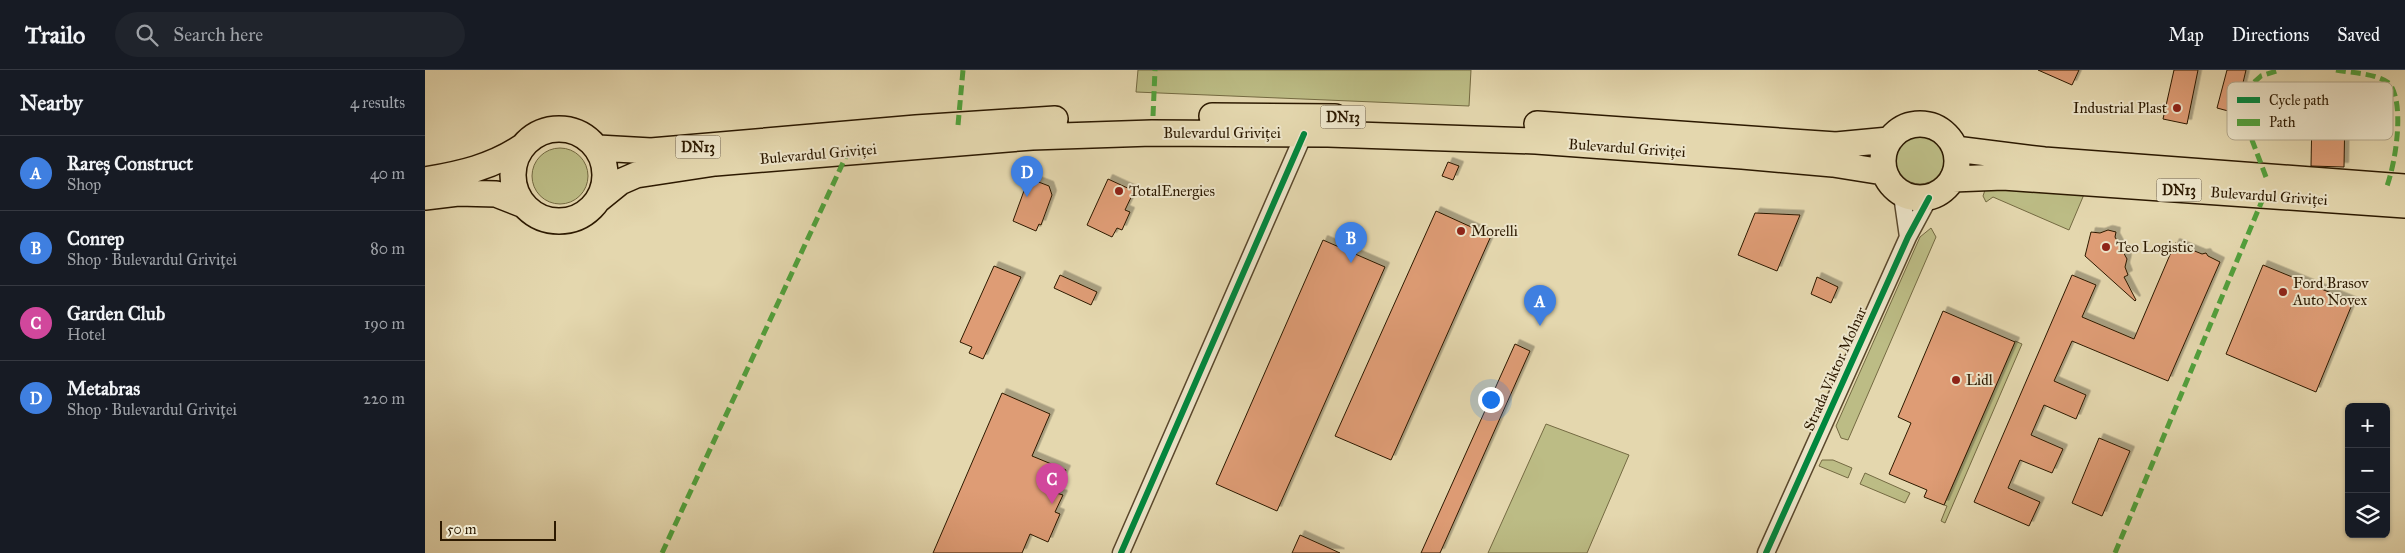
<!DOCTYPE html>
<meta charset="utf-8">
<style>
body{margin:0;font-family:"IM FELL Great Primer",serif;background:#20242c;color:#f1f3f6}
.controls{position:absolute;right:15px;bottom:15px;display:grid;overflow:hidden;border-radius:8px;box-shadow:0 1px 4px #0004}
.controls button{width:45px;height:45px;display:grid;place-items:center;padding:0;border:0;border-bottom:1px solid #363941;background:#171b24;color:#f1f3f6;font:25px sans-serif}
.scale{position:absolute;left:15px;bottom:12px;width:116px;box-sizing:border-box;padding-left:5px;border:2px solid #2c1900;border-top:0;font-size:14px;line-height:18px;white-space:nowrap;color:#2c1900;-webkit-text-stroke:4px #ede5ca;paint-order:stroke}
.you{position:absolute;left:1065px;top:329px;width:18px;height:18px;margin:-12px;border:4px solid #fff;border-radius:50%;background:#1a73e8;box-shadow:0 0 0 8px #1a73e833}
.badge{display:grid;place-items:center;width:32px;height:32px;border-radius:50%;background:#c59692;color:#fff;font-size:16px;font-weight:700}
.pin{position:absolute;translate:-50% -41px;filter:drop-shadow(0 1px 2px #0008)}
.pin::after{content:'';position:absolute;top:26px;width:18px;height:15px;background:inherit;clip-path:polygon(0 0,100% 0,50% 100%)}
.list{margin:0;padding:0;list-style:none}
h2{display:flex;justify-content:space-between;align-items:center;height:65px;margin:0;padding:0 20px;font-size:21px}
h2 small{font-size:16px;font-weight:400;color:#9ea1a6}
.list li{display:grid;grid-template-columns:32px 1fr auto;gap:15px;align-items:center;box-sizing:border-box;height:75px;padding:0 20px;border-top:1px solid #363941}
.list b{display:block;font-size:19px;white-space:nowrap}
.list p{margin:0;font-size:16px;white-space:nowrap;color:#9ea1a6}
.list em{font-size:16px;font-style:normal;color:#9ea1a6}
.icon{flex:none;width:28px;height:28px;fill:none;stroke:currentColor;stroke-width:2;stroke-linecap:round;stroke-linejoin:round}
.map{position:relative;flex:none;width:1980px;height:483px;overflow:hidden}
header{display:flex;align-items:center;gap:30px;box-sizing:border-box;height:70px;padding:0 25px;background:#171b24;border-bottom:1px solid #363941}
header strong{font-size:24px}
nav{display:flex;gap:28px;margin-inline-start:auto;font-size:18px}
.search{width:350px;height:45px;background:#20242c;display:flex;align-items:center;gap:12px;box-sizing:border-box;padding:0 18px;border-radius:28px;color:#9ea1a6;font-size:19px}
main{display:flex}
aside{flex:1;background:#171b24}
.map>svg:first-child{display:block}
.green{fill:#bcbc85;stroke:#746a42}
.building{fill:#de9c75;stroke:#2c1900;filter:url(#shadow)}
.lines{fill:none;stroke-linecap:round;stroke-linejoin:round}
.minor-casing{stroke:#5a482c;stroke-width:19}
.primary-casing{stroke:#2c1900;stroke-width:28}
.minor{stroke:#ede5ca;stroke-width:16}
.primary{stroke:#e4d7ae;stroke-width:25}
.quiet{stroke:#51a13c;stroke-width:5;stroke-dasharray:10 5;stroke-linecap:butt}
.cycleway-casing{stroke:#ede5ca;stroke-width:9}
.cycleway{stroke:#00873e;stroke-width:6}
.poi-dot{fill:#8f2418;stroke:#ede5ca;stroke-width:2}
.labels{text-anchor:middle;stroke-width:4;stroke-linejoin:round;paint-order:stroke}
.shield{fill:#ede5ca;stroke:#66563d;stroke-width:1}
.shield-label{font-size:14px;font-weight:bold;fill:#2c1900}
.poi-label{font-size:15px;fill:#2c1900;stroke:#ede5ca;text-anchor:start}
.street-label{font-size:15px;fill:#2c1900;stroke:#ede5ca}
.key{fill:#ede5ca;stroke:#b3a88d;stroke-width:1}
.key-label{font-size:14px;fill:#2c1900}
</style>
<header>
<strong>Trailo</strong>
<div class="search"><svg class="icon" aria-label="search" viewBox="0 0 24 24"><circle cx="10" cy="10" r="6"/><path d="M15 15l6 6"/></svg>Search here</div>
<nav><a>Map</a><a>Directions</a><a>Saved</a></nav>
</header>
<main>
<aside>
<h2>Nearby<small>4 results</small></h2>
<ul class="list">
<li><span class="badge" style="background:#3f7fe0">A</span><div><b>Rareș Construct</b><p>Shop</p></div><em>40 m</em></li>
<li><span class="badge" style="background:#3f7fe0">B</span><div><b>Conrep</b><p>Shop · Bulevardul Griviței</p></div><em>80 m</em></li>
<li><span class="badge" style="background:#d1479c">C</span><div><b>Garden Club</b><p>Hotel</p></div><em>190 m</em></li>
<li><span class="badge" style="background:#3f7fe0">D</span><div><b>Metabras</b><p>Shop · Bulevardul Griviței</p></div><em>220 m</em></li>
</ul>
</aside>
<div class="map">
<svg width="1980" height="483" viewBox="0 0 1980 483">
<defs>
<filter id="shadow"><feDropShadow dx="4.5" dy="-4.5" stdDeviation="0" flood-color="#0004"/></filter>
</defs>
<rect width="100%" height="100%" fill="#e4d7ae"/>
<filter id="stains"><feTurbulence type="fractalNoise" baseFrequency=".004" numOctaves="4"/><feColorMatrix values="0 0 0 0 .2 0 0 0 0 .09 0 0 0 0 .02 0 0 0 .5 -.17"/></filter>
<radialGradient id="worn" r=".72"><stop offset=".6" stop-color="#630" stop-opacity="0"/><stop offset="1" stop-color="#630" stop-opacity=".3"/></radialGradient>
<path class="green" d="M713 0H1046L1044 36 711 22Z
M1471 90a24 24 0 1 1 48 0a24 24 0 1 1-48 0Z
M107 106a28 28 0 1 1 56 0a28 28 0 1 1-56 0Z
M1570 119 1660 122 1644 160 1568 127 1561 132 1558 126 1560 120Z
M1506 158 1511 167 1423 370 1416 368 1411 356 1495 167Z
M1590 271 1597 274 1520 453 1516 451 1522 436 1519 435Z
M1121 354 1204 385 1162 483H1063Z
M1397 390H1408L1427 398 1423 408 1394 396Z
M1440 403 1485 423 1480 433 1435 414Z"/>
<path class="building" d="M1613 0H1654L1647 15Z
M1749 0H1773L1762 54 1738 49Z
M1802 0H1821L1817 17 1814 16 1807 42 1792 38Z
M1877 18H1902L1901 39H1920L1919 97 1886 96 1887 45H1836V31H1863V20H1877Z
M1023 92 1034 96 1028 110 1017 106Z
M683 109 709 121 700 140 705 142 697 160 692 158 687 167 662 155Z
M611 111 624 116 627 125 616 155 614 154 611 161 588 151 600 118 602 119 605 112Z
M1011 141 1066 166 966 390 910 366Z
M1330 143 1375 145 1352 201 1313 185Z
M1683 160 1691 162 1690 167 1702 189 1700 197 1703 205 1699 207 1711 230 1710 231 1660 186 1666 162 1675 163Z
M898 170 960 197 852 441 791 414Z
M1750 173 1777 184 1781 183 1783 186 1795 192 1743 311 1647 271 1629 311 1661 325 1651 349 1619 335 1606 365 1638 379 1627 403 1595 390 1583 418 1615 432 1604 456 1549 432 1647 205 1671 215 1657 247 1709 269Z
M1838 195 1928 232 1891 322 1801 284Z
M569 196 596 207 558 289 544 283 547 277 535 272Z
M635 205 672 222 666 235 629 218Z
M1392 207 1413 217 1406 233 1386 224Z
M1518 241 1590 272 1519 435 1499 427 1502 420 1464 404 1486 353 1473 347Z
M1090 274 1105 281 1015 483H996Z
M577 323 625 344 607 386 641 400 631 423 638 425 630 442 635 444 623 472 605 464 597 483H508Z
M1674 368 1705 381 1677 446 1647 433Z
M875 465 915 483H867Z"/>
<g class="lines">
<g class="minor-casing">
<path id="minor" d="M1477 125 1483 167
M696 483 879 64
M1341 483 1483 167 1504 128"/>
</g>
<g class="primary-casing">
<path id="primary" d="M787 46 910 47
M1458 91a37 37 0 1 1 74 0a37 37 0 1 1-74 0Z
M1112 54 1411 75 1464 70
M88 105a46 46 0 1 1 92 0a46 46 0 1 1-92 0Z
M173 78 226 81 491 58 630 49
M1530 79 1619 90 1980 117
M1528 109 1578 107 1980 135
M0 110C36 104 67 97 97 77
M0 127 33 123 71 124 99 135
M174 129 195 112 211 105 290 93 607 67 727 63 903 64 1111 71 1317 86 1408 94 1458 102"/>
</g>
<use href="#minor" class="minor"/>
<use href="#primary" class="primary"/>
<path class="quiet" d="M1911 0C1928 3 1949 3 1964 13 1980 32 1971 91 1962 116
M728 46 730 0
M533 55 538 0
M1841 107 1816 41 1817 23 1836 6 1855 0
M237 483 423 82
M1690 483 1839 126"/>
<g class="cycleway-casing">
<path id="cycleway" d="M696 483 879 64
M1341 483 1483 167 1504 128"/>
</g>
<use href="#cycleway" class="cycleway"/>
</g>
<g class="poi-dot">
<circle cx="1752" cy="38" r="5"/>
<circle cx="694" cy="121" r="5"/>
<circle cx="1036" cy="161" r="5"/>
<circle cx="1681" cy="177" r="5"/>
<circle cx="1858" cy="222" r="5"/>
<circle cx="1531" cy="310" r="5"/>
</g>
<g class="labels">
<g class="shield">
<rect x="895.5" y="35.5" width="45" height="23" rx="4"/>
<rect x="250.5" y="65.5" width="45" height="23" rx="4"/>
<rect x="1731.5" y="108.5" width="45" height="23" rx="4"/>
</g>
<g class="shield-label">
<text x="918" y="52">DN13</text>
<text x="273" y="82">DN13</text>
<text x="1754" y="125">DN13</text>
</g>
<g class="poi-label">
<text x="1742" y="43" text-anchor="end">Industrial Plast</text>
<text x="704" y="126">TotalEnergies</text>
<text x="1046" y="166">Morelli</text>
<text x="1691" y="182">Teo Logistic</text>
<text x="1868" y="218">Ford Brasov<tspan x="1868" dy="17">Auto Novex</tspan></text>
<text x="1541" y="315">Lidl</text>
</g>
<g class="street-label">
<text x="797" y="68">Bulevardul Griviței</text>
<text transform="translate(1202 78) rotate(4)" y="5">Bulevardul Griviței</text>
<text transform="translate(393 84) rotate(-5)" y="5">Bulevardul Griviței</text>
<text transform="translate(1844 126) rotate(4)" y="5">Bulevardul Griviței</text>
<text transform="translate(1410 299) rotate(-66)" y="5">Strada Viktor Molnar</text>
</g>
</g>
<rect x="1802" y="12" width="166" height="58" rx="8" class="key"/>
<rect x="1812" y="27" width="23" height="6" fill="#00873e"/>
<rect x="1812" y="49" width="23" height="7" fill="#51a13c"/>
<g class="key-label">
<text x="1844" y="35">Cycle path</text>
<text x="1844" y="57">Path</text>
</g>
<rect width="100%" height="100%" filter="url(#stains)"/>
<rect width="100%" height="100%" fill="url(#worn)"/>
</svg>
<div class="controls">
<button>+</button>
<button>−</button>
<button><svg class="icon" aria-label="layers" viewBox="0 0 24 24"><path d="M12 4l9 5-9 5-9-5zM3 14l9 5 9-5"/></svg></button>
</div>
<div class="scale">50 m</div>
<div class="you"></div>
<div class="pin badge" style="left:1115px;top:256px;background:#3f7fe0">A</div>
<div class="pin badge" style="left:926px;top:193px;background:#3f7fe0">B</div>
<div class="pin badge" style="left:627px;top:434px;background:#d1479c">C</div>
<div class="pin badge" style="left:602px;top:127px;background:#3f7fe0">D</div>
</div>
</main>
